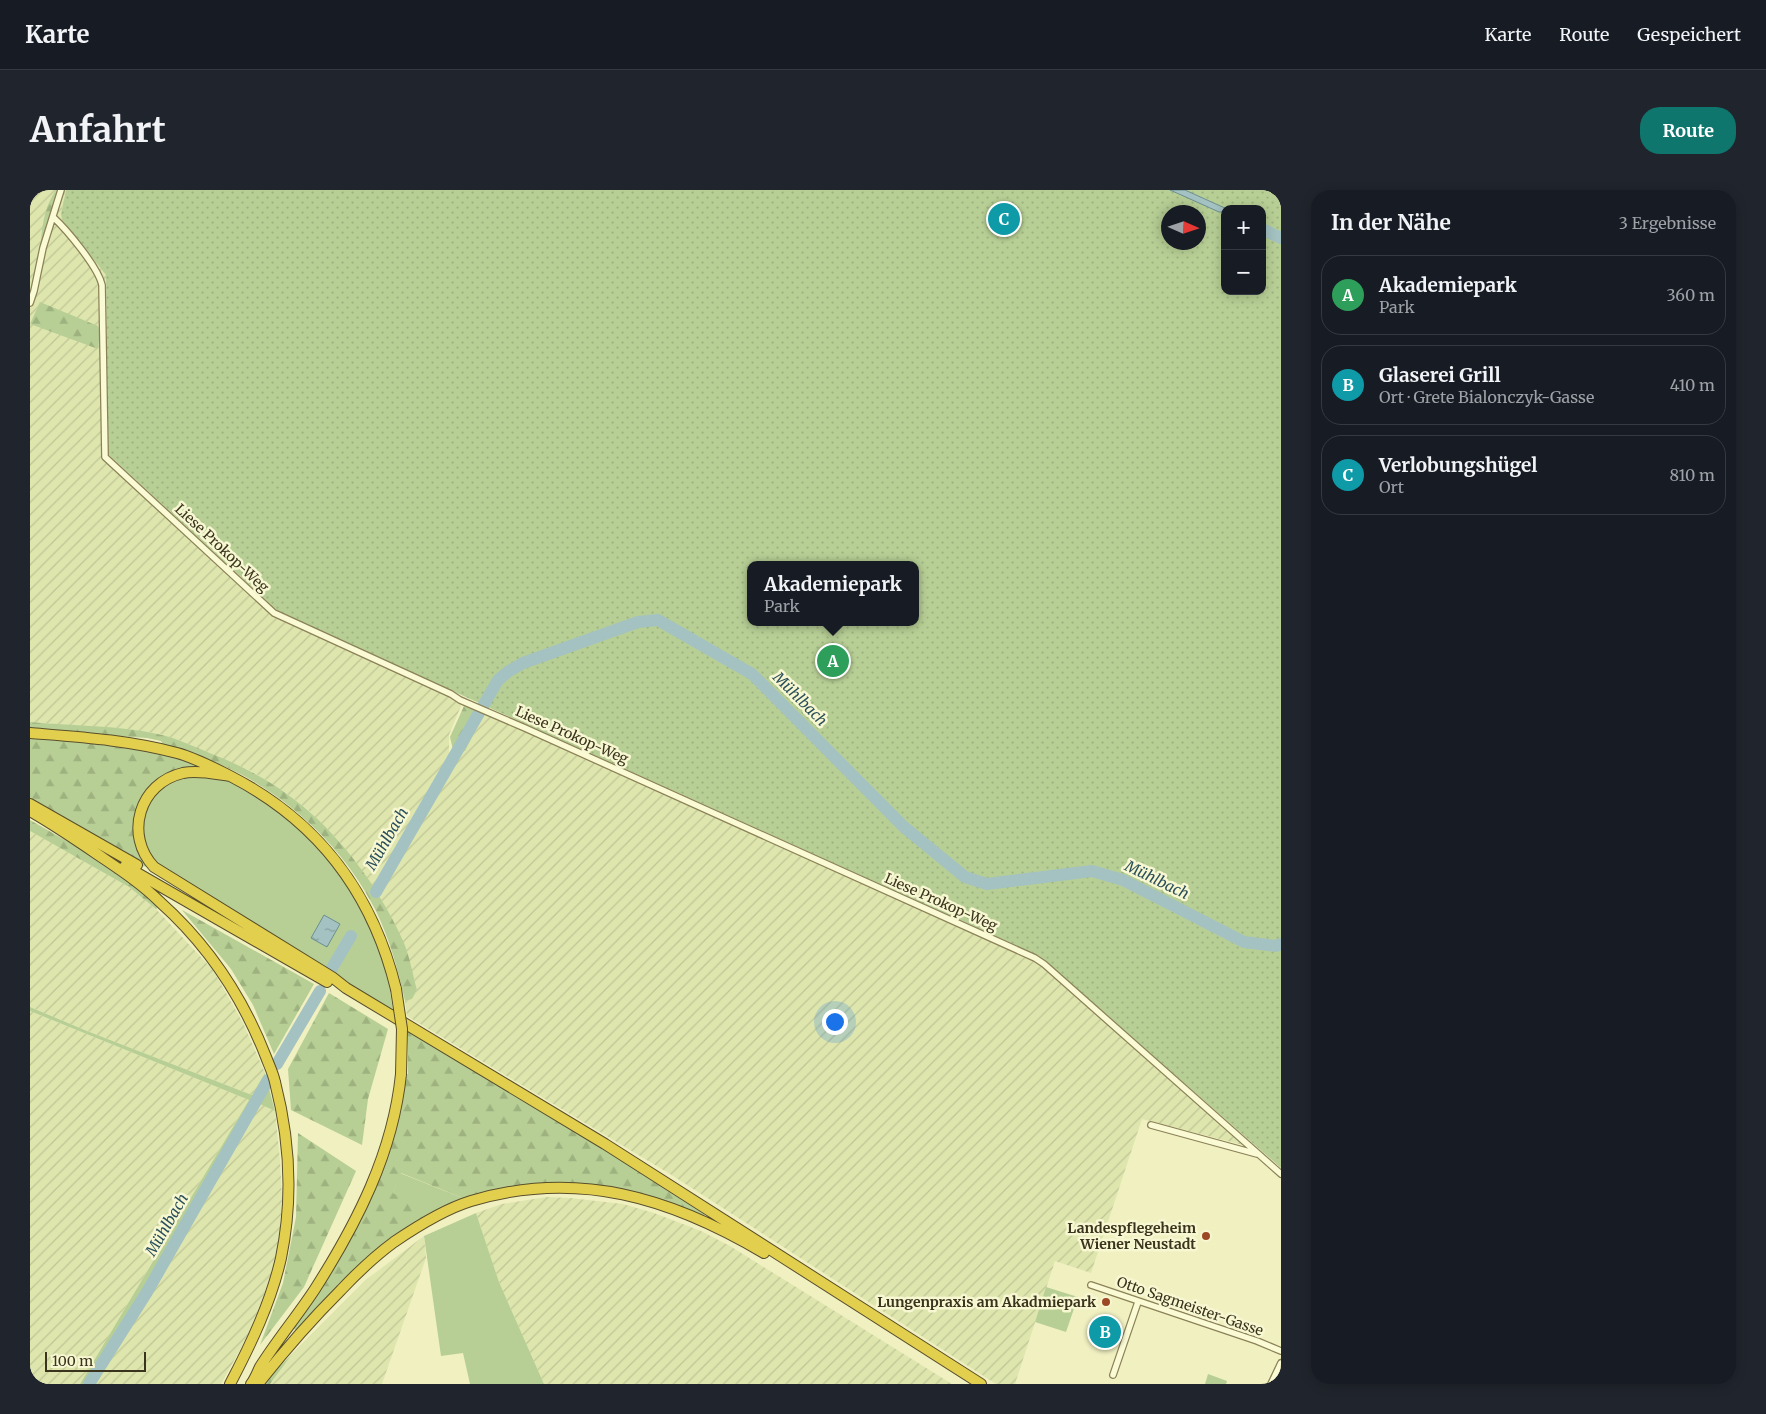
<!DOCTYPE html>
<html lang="de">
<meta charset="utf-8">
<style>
body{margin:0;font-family:Merriweather,serif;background:#20242c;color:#f1f3f6}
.controls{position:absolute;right:15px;top:15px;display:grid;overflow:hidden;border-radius:10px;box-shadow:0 2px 12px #0003}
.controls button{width:45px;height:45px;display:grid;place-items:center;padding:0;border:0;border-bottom:1px solid #363941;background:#171b24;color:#f1f3f6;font:25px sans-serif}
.compass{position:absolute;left:1131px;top:15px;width:45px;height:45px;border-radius:50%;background:#171b24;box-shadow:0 2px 12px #0003;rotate:93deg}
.scale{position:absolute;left:15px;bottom:12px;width:101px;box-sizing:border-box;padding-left:5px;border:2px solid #3a331d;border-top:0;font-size:14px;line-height:18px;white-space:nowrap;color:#3a331d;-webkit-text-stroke:4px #f7f7d1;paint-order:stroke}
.you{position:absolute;left:804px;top:831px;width:18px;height:18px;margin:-12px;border:4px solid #fff;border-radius:50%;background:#1a73e8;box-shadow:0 0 0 8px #1a73e833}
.badge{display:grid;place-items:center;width:32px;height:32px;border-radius:50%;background:#0f766e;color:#fff;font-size:16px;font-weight:700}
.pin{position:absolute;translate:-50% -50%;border:2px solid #fff;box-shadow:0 1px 5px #0006}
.popup{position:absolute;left:717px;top:371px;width:172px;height:65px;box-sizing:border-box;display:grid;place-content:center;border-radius:10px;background:#171b24;filter:drop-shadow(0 1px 4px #0005);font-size:16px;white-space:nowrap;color:#9ea1a6}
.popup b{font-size:19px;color:#f1f3f6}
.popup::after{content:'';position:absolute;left:50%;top:100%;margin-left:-10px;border:10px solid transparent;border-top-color:#171b24}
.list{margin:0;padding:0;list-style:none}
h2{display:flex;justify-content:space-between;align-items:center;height:65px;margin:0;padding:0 20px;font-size:21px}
h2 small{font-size:16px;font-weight:400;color:#9ea1a6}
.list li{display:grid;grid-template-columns:32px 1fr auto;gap:15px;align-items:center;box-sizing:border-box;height:80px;margin:0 10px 10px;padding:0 10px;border:1px solid #363941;border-radius:20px}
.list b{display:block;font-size:19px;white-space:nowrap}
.list p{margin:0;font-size:16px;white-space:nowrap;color:#9ea1a6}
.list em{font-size:16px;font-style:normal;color:#9ea1a6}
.map{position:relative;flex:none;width:1251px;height:1194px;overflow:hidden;border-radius:20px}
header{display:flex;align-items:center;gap:30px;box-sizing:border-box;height:70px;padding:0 25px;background:#171b24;border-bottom:1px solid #363941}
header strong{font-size:24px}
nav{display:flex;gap:28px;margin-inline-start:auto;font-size:18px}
.intro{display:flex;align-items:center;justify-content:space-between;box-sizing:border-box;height:120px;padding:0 30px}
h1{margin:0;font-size:35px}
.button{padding:12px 22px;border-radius:20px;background:#0f766e;color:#fff;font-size:18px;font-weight:700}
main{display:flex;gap:30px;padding:0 30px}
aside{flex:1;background:#171b24;border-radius:20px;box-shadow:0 2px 12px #0003}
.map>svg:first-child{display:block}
.farmland{fill:url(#farmland-furrows)}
.green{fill:#b7cf95}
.forest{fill:url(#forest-firs)}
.park{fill:url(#park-dots);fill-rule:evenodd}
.water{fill:url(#water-ripples);stroke:#6b8f91}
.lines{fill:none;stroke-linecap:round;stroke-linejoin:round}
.river{stroke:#a4c2c2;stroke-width:12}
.street-casing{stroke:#8b8258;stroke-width:8}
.highway-casing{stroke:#584e2c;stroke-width:12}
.street{stroke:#fafad5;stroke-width:5.5}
.highway{stroke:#e3cf4e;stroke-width:10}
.highway-bridge-casing{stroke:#584e2c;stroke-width:12;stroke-linecap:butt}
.highway-bridge{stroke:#e3cf4e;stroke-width:10}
.poi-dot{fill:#9c4825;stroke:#f7f7d1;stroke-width:2}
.labels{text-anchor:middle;stroke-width:5;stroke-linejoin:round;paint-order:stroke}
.street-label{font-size:14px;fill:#3a331d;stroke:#f7f7d1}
.poi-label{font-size:14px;font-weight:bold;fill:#3a331d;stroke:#f7f7d1;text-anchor:end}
.water-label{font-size:15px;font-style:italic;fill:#2b4f5a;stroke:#f7f7d1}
</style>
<header>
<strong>Karte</strong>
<nav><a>Karte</a><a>Route</a><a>Gespeichert</a></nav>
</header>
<div class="intro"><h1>Anfahrt</h1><a class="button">Route</a></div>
<main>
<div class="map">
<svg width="1251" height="1194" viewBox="0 0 1251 1194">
<defs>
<pattern id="farmland-furrows" width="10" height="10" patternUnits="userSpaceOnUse" patternTransform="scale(1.25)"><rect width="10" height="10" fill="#dee6ae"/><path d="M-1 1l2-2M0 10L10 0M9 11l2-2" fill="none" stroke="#bfc695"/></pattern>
<pattern id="forest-firs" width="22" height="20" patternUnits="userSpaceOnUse" patternTransform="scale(1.25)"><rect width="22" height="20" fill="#b7cf95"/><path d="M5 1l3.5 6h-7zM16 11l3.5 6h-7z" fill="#9eb280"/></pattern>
<pattern id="park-dots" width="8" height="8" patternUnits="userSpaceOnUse" patternTransform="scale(1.25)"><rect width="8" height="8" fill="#b7cf95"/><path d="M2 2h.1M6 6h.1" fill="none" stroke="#9eb280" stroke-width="1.8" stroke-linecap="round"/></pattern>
<pattern id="water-ripples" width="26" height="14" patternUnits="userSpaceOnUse" patternTransform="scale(1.25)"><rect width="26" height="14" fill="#a4c2c2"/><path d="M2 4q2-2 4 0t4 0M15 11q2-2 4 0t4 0" fill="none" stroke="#879e9d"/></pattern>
</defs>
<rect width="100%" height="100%" fill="#f0f0c1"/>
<path class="farmland" d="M0 0H36L31 24 32 30 76 85 78 264 250 423 428 510 431 516 419 545V568L344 699 309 651 278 620 255 602 221 581 151 551 130 544 103 540 0 532Z
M454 523 994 766 1010 775 1214 954 1213 955 1112 929 1061 1083 1025 1071 985 1194H966L640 984 377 826 375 811 382 809 387 800 374 754 348 705 428 562 435 560Z
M0 641 99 697 126 719 183 780 213 833 235 883 222 905 57 841 0 817Z
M0 821 219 910 50 1194H0Z
M231 913 245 921 250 970 252 1009 249 1052 239 1091 221 1140 191 1194H66Z
M517 1007 540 1008 593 1014 624 1023 671 1041 700 1056 922 1194H514L469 1092 446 1023 472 1014Z
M394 1046 396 1068 352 1194H240L263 1163 337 1089Z"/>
<path class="green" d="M180 583 227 600 262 626 322 694 366 799 360 801 364 827 119 672 109 628 136 590Z
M0 817 57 841 222 905 235 883 245 921 230 914 66 1194H50L219 910 0 821Z
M370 983 440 1011 401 1029 363 1003Z
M446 1023 469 1092 514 1194H440L433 1163 411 1166 394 1046Z
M1016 1097 1048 1107 1036 1142 1005 1132Z
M1178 1184 1197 1191 1196 1194H1175Z"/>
<path class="forest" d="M26 0H28L13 51 11 50C13 31 15 16 26 0Z
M10 112 68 136 70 143 68 159 0 134Z
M434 516 454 523 435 561 428 562 423 560 420 547Z
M0 532C42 536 87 535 128 544 147 548 165 557 182 564 252 591 299 631 341 693 353 712 365 732 374 753 380 768 383 785 387 800L382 809 375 811C368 780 360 750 346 721 305 639 223 575 134 556L131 551 117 548 0 540Z
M0 543 147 563 200 586 172 582 131 594 108 635 124 677 108 676 0 614Z
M0 630 77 674 129 716 126 719 99 697 0 641Z
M152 720 284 794 244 864 223 815 201 779Z
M299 803 358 839 338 909 332 955 261 920 258 879Z
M378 834 677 1019 672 1030 553 998 440 1011 371 983 363 1003 393 1019 401 1029 363 1053 270 1144 260 1135 347 984 371 884H378Z
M268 943 326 981 274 1097 230 1155 253 1093 266 1027Z
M263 1163 240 1194H235L248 1178Z"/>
<path class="park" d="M36 0H1251V978L1009 766 250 423 78 264 76 85 32 30 31 24ZM1195 19H1232V101H1195ZM1138 22H1168V52H1138ZM720 375H886V432H720Z"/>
<path class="water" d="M1140 0H1155L1197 19H1195V22H1189Z
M294 725 310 734 297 757 281 748Z"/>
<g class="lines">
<path class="river" d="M1232 39 1251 48
M346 702 468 490 479 481 493 473 608 432 628 430 722 484 874 637 935 687 957 694 1062 681 1093 690 1214 752 1246 756 1251 754
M302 778 321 746
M247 874 290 801
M59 1194 117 1102 238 890"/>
<g class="street-casing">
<path id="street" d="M23 27C37 40 68 77 72 95L75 267 244 423 421 504 430 510 495 538 1005 768 1014 774 1251 984
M0 113 4 101 13 58 31 0
M1121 935 1227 964
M1061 1095 1227 1151 1251 1161
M1083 1185 1108 1112
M1241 1194 1251 1173"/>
</g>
<g class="highway-casing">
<path id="highway" d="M0 543C49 547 99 550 147 563 166 568 184 578 202 587 289 632 343 705 366 799
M200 586C185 584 168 580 153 583 109 593 94 645 124 677L302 787 316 798 575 954 951 1194
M0 614 107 675
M0 621C23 634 45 649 67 664 89 679 111 693 130 712 177 754 213 808 236 867 239 875 243 883 245 892 260 950 263 1010 251 1068 241 1112 221 1154 200 1194
M95 676 297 792
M221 1194C225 1189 227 1183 230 1177 247 1150 268 1125 285 1099 327 1033 363 963 371 884
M228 1194C254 1161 281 1130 311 1100 327 1083 345 1066 364 1052 386 1037 415 1019 441 1011 548 979 641 1008 734 1063"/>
</g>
<use href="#street" class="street"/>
<use href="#highway" class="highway"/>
<g class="highway-bridge-casing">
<path id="highway-bridge" d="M366 799 372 839 371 884"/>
</g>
<use href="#highway-bridge" class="highway-bridge"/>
</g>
<g class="poi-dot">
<circle cx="1176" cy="1046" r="5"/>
<circle cx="1076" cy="1112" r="5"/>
</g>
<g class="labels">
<g class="street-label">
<text transform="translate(192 358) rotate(43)" y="5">Liese Prokop-Weg</text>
<text transform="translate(542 545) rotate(24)" y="5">Liese Prokop-Weg</text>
<text transform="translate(911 712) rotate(24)" y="5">Liese Prokop-Weg</text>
<text transform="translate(1160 1116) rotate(19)" y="5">Otto Sagmeister-Gasse</text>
</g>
<g class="poi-label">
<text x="1166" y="1043">Landespflegeheim<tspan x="1166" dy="16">Wiener Neustadt</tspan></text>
<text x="1066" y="1117">Lungenpraxis am Akadmiepark</text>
</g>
<g class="water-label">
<text transform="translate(770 509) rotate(45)" y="5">Mühlbach</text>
<text transform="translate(357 649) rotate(-60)" y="5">Mühlbach</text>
<text transform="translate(1127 690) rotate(26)" y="5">Mühlbach</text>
<text transform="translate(137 1035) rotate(-60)" y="5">Mühlbach</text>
</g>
</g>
</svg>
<div class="controls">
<button>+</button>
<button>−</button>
</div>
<svg class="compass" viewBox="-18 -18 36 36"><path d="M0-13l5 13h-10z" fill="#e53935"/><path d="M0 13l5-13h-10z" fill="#9ea1a6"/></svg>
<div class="scale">100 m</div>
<div class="you"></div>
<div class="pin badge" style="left:803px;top:471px;background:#2e9e5b">A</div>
<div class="popup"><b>Akademiepark</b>Park</div>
<div class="pin badge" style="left:1075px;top:1142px;background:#0f9aa8">B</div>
<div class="pin badge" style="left:974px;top:29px;background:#0f9aa8">C</div>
</div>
<aside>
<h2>In der Nähe<small>3 Ergebnisse</small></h2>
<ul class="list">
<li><span class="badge" style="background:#2e9e5b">A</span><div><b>Akademiepark</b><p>Park</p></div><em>360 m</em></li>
<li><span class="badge" style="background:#0f9aa8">B</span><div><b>Glaserei Grill</b><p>Ort · Grete Bialonczyk-Gasse</p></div><em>410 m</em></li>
<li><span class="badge" style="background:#0f9aa8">C</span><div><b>Verlobungshügel</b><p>Ort</p></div><em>810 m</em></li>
</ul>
</aside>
</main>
